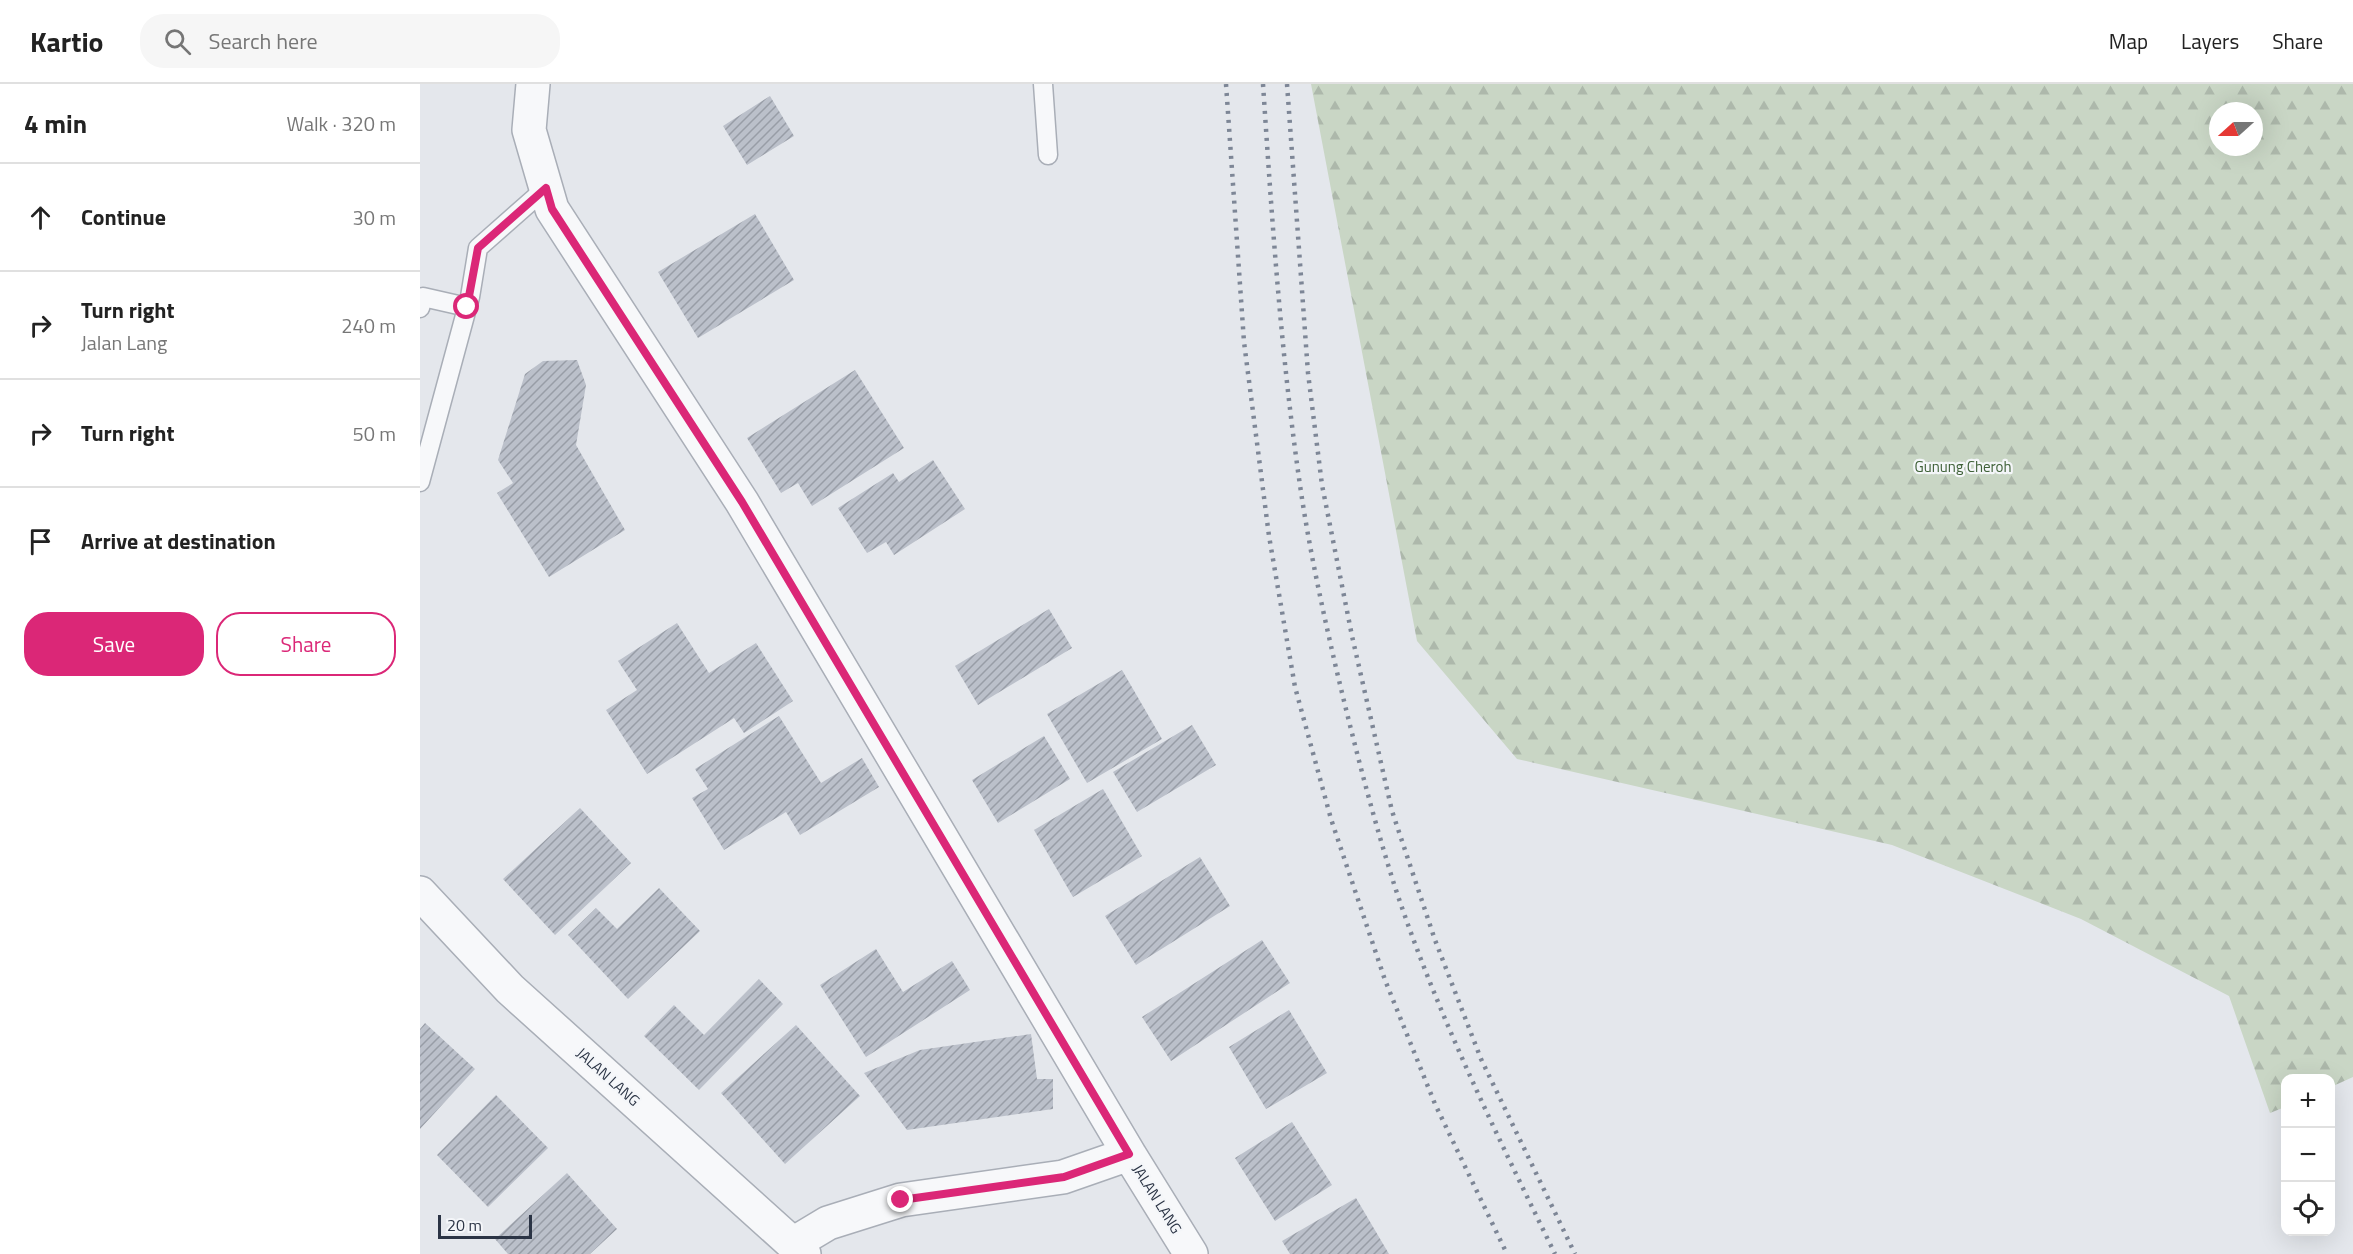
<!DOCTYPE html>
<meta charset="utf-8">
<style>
body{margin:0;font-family:"Titillium Web",sans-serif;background:#f6f6f6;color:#222}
.controls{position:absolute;right:18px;bottom:18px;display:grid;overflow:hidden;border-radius:12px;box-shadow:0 6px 24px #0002}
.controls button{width:54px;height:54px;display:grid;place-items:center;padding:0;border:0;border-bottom:2px solid #e0e0e0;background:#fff;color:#222;font:30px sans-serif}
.compass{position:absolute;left:1789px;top:18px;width:54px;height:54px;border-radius:50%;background:#fff;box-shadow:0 6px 24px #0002;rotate:249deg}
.scale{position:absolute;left:18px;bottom:15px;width:94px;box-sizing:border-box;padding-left:6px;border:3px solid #2b3445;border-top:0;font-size:16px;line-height:21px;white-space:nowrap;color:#2b3445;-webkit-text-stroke:4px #f4f6f9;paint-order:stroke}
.stop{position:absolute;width:18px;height:18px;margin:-14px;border:4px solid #db2777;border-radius:50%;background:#fff}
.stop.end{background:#db2777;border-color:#fff;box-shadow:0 2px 6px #0008}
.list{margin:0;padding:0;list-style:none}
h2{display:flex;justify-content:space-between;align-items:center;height:78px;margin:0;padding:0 24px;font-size:26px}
h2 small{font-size:20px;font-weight:400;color:#767676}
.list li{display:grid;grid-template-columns:39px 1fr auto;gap:18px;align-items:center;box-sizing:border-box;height:108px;padding:0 24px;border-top:2px solid #e0e0e0}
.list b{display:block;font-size:22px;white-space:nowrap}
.list p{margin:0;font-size:20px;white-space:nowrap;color:#767676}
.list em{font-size:20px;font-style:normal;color:#767676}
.actions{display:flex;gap:12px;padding:18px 24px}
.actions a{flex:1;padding:14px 0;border:2px solid #db2777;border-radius:24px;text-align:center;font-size:21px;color:#db2777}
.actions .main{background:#db2777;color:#fff}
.icon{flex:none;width:33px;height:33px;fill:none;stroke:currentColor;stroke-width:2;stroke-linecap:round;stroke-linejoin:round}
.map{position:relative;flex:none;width:1933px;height:1170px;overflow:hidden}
header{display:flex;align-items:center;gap:36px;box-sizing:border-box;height:84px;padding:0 30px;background:#fff;border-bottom:2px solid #e0e0e0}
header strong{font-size:28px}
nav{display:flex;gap:33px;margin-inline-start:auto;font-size:21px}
.search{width:420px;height:54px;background:#f6f6f6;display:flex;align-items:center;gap:15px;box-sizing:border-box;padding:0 21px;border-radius:24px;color:#767676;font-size:22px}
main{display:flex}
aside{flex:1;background:#fff}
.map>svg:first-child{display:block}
.forest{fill:url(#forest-firs);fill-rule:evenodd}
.building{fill:url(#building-hatch)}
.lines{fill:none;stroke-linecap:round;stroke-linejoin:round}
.service-casing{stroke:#a9aeb7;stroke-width:21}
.minor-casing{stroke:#a9aeb7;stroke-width:36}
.service{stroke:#f7f8fa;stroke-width:18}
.minor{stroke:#f7f8fa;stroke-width:33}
.rail{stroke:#7d8696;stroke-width:4.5;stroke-dasharray:3 6;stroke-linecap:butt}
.route{stroke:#db2777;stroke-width:8}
.labels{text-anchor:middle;stroke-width:4.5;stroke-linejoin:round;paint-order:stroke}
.park-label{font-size:15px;fill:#3f6138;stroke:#f4f6f9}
.street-label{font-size:15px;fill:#2b3445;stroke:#f4f6f9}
</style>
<header>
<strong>Kartio</strong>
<div class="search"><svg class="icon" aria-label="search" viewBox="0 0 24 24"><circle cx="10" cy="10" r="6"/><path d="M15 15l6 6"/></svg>Search here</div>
<nav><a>Map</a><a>Layers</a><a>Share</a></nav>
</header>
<main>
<aside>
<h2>4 min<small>Walk · 320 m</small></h2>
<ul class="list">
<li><svg class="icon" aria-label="ahead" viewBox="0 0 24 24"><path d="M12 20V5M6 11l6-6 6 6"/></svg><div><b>Continue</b></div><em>30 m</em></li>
<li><svg class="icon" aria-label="right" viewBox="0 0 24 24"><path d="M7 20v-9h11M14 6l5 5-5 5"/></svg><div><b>Turn right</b><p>Jalan Lang</p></div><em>240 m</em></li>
<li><svg class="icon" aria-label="right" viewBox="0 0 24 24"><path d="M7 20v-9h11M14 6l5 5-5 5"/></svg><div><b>Turn right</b></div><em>50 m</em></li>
<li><svg class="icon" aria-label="arrive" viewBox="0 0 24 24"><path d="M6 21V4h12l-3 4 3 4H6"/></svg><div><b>Arrive at destination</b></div></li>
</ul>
<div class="actions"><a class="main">Save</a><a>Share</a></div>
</aside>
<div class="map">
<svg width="1933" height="1170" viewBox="0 0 1933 1170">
<defs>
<pattern id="forest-firs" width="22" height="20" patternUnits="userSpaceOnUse" patternTransform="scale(1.5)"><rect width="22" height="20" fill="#c9d6c5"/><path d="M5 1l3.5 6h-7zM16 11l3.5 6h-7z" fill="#adb8ab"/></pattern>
<pattern id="building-hatch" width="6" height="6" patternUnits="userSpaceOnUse" patternTransform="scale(1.5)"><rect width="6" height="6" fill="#bbc0ca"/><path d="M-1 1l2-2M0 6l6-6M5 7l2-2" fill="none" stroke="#989da6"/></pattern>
</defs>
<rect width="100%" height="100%" fill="#e4e7ec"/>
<path class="forest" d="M891 0H1933V993L1911 1003 1910 994H1866L1865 1023 1850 1029 1809 912 1661 835 1472 761 1097 675 997 557ZM1798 27H1834V63H1798Z"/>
<path class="building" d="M350 12 374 52 327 81 303 42Z
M335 130 374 196 278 254 238 188Z
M157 276 166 301 156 361 205 446 129 493 77 409 93 399 78 376 105 290 123 277Z
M435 286 484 364 392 422 378 399 361 409 327 354Z
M513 376 545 425 474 471 466 458 447 469 418 424 473 389 479 398Z
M629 525 652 564 558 621 535 582Z
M257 539 289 589 336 559 373 617 324 649 314 634 227 690 186 626 217 606 198 577Z
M702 586 742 655 667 699 627 630Z
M359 632 401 699 442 674 459 703 380 751 366 728 304 766 272 714 288 705 275 685Z
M772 641 796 681 717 728 693 688Z
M624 652 650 695 578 739 552 696Z
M683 705 722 772 653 813 614 746Z
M160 724 211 779 135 851 83 795Z
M780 773 810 822 716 881 685 832Z
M239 804 280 847 208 915 148 851 176 824 197 845Z
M842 856 870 899 751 977 722 933Z
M456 865 483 908 532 877 550 906 446 973 400 901Z
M339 895 363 920 279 1006 224 952 254 921 284 951Z
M869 926 907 989 846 1025 809 963Z
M5 939 55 985 0 1045V945Z
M376 941 440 1012 365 1080 301 1009Z
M611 950 617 995H633V1025L487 1046 444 989 500 966Z
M76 1011 128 1064 68 1123 17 1071Z
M872 1038 912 1101 855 1137 815 1074Z
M147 1089 197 1145 170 1170H88L75 1155Z
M936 1114 969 1170H870L862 1157Z"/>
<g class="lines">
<g class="service-casing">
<path id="service" d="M623 0 628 71
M0 224 3 213 47 223
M0 398 50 213 58 164 126 104"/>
</g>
<g class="minor-casing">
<path id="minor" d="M113 0 109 46 132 125 322 418 709 1070 771 1170
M0 809 90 905 384 1170
M373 1160 408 1139 481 1116 643 1093 709 1070"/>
</g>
<use href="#service" class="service"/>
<use href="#minor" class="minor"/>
<path class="rail" d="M806 0 824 258 849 452 875 603 911 735 965 896 1015 1020 1087 1170
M843 0C852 136 861 273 881 408 890 468 903 528 917 588 934 659 952 730 974 800 1016 928 1076 1049 1135 1170
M867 0 888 289 902 401 932 552 972 727 1015 856 1061 975 1155 1170"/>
</g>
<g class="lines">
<path class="route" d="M47 223 58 164 126 104 132 125 322 418 709 1070 644 1093 481 1116"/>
</g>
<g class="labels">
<g class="park-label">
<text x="1543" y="388">Gunung Cheroh</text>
</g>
<g class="street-label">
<text transform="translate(188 993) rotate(42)" y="5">JALAN LANG</text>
<text transform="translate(737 1115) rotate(58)" y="5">JALAN LANG</text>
</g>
</g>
</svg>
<div class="controls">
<button>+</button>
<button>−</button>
<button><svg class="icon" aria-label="locate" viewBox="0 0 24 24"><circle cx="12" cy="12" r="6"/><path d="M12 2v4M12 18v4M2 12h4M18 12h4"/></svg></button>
</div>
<svg class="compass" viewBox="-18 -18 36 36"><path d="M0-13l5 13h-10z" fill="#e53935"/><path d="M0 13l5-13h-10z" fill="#767676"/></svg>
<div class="scale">20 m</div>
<div class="stop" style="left:47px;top:223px"></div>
<div class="stop end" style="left:481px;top:1116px"></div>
</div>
</main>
